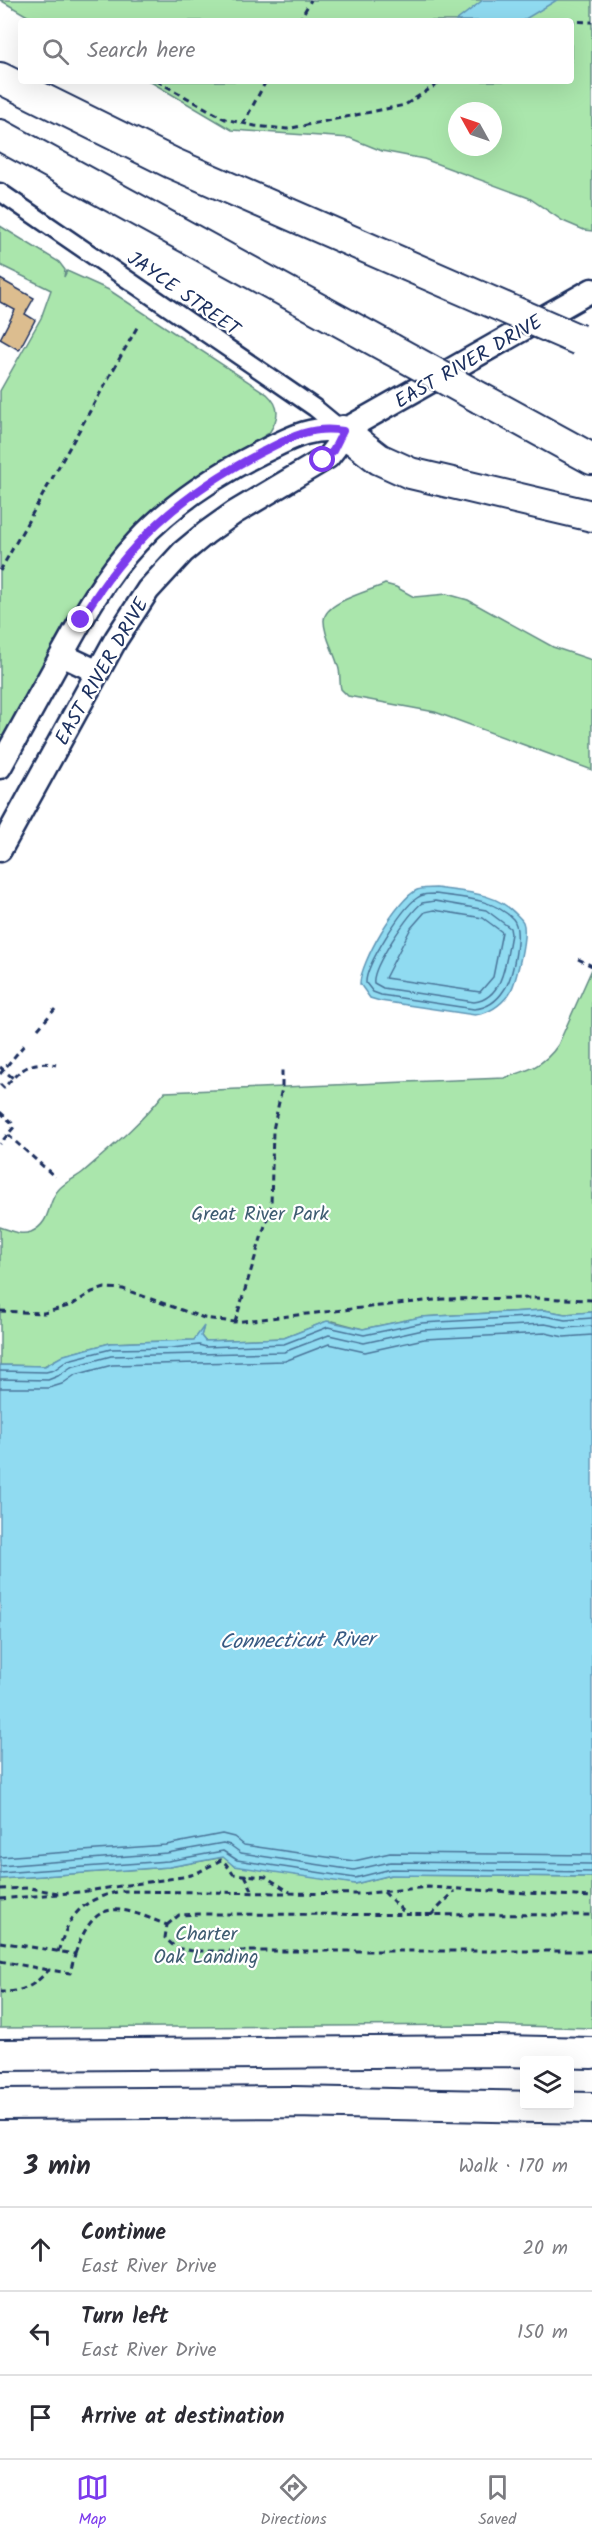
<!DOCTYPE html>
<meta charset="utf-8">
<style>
body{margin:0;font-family:Kalam,sans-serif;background:#f2f2f3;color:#2b2b33}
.controls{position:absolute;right:18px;bottom:18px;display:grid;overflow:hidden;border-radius:6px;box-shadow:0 6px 24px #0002}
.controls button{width:54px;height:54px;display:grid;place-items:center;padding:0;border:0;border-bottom:2px solid #e1e1e2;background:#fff;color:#2b2b33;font:30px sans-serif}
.compass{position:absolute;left:448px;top:102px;width:54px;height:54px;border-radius:50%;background:#fff;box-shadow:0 6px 24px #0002;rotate:310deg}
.stop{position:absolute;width:18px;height:18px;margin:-14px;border:4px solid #7c3aed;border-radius:50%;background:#fff}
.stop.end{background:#7c3aed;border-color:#fff;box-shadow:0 2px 6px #0008}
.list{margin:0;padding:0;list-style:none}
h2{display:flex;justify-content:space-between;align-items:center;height:78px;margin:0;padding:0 24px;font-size:26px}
h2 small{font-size:20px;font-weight:400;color:#7c7c81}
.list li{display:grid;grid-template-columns:39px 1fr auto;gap:18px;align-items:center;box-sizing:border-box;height:84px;padding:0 24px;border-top:2px solid #e1e1e2}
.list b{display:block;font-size:22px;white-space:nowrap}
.list p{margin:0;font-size:20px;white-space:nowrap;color:#7c7c81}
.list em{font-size:20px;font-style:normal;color:#7c7c81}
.icon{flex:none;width:33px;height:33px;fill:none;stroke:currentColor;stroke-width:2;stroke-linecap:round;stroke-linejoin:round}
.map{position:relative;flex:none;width:592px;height:2128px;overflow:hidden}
.search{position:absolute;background:#fff;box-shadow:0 6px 24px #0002;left:18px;right:18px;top:18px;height:66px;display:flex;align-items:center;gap:15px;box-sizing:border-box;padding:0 21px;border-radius:6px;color:#7c7c81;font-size:22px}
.sheet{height:330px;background:#fff}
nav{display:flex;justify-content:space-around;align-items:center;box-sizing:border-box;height:84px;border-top:2px solid #e1e1e2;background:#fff;font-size:16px;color:#7c7c81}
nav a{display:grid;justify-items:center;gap:3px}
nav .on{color:#7c3aed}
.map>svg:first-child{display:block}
.green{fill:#aae6ac;stroke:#628a85;stroke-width:1.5;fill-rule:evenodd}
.water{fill:#90dbf1;stroke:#6196b6;stroke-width:1.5}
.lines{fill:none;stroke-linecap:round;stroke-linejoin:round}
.shore{stroke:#4a7499;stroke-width:1.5}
.building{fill:#dcbd8f;stroke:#1b2f5e;stroke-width:1.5}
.street-casing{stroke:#1b2f5e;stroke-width:21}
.secondary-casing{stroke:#1b2f5e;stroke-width:27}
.highway-casing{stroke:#1b2f5e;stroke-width:34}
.path{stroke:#1b2f5e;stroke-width:3;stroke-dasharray:6 4.5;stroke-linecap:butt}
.street{stroke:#fff;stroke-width:16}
.secondary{stroke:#fff;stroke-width:22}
.highway{stroke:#fff;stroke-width:30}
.highway-bridge-casing{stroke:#1b2f5e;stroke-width:34;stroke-linecap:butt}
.highway-bridge{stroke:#fff;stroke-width:30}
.route{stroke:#7c3aed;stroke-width:8}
.labels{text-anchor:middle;stroke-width:4.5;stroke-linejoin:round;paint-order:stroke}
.street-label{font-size:20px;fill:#1b2f5e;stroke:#fff}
.park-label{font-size:20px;fill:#3f5d72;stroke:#fff}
.water-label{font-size:21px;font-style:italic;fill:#385a83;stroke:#fff}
</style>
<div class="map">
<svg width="592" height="2128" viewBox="0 0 592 2128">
<rect width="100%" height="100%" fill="#fff"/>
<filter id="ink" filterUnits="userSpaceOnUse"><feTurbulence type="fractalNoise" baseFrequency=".0167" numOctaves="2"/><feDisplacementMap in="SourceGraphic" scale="12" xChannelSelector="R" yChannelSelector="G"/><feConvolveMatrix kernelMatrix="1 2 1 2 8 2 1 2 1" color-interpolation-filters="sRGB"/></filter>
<g filter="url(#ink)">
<path class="green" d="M0 0H592V231L584 230 563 221 529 198 424 159 382 151 350 138 232 130 149 81H571V21H36ZM457 111H493V147H457Z
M0 226 59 262 65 270 64 277 67 271 109 290 267 394C281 407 279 418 269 433L173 495 0 747V391L41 318 51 290 0 265Z
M385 584 396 587 414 597 447 594 468 600 553 647 592 660V770L435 712 348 696 341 689C339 681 341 673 338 666 334 651 324 636 324 621 323 602 370 591 385 584Z
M592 969V1312L565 1314 544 1310 421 1317 363 1329 333 1321 325 1322 284 1338 205 1341 201 1336 203 1329 194 1340 110 1343 65 1355 44 1366 0 1365V1227C10 1230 20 1236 31 1232 53 1222 46 1201 60 1188 67 1181 76 1178 83 1172 112 1147 142 1122 165 1092L504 1078C527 1071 544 1066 558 1045Z
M224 1857 355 1884 391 1875 592 1877V2028L487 2025 0 2028V1879L169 1867Z"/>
<path class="water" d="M483 0H557L522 21H456Z
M436 888C464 892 496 892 517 915 519 917 522 920 523 922 528 934 516 984 509 994 500 1006 490 1013 475 1015L380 1001 370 998 360 984C360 963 397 899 417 890 423 888 430 888 436 888Z
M544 1310 565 1314 592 1312V1877L391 1875 355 1884 234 1866 223 1857 169 1867 0 1879V1365L45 1366 64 1355 110 1343 194 1340 204 1326 201 1336 205 1341 284 1338 327 1321 363 1329 421 1317Z"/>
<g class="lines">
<path class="shore" d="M435 894C462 898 493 898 513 919 523 930 513 978 504 990 497 1001 487 1008 474 1009L381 995 373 992 366 983C365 966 402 908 417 898 422 894 428 894 435 894Z
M435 901 486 910 510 928 511 934C506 958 505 998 474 1002L383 988 374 983C371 968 409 913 422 903Z
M434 910 483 918 502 932 493 977 480 992 385 978 411 928 425 912Z
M0 1371 46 1372 54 1370 68 1360 111 1349 172 1348 199 1345 206 1347 284 1344 328 1327 364 1335 422 1323 545 1316 565 1320 592 1318
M0 1379 48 1380 58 1376 71 1367 111 1356 284 1352 329 1335 364 1343 423 1330 545 1324 565 1328 592 1326
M0 1388H49L62 1384 75 1375 112 1365 285 1361 329 1344 365 1352 424 1339 545 1333 564 1337 592 1335
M0 1857 166 1845 222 1834 234 1837 244 1845 354 1861 390 1853 592 1855
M0 1866 167 1853 223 1843 230 1845 241 1853 354 1870 390 1862 592 1864
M0 1873 168 1861 223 1851 237 1860 355 1878 391 1869 592 1872"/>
</g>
<path class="building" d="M0 279 34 298 25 314 35 320 19 350 0 339 15 310 0 302Z"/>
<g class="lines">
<g class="street-casing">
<path id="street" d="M0 192 315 408 343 431"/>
</g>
<g class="secondary-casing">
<path id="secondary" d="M62 655 98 672
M0 767C20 731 40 695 59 660 82 618 104 577 137 542 171 505 213 477 258 454 287 440 310 425 343 431
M0 850 116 639 148 590 183 552 206 533 234 513 328 457 335 448 343 431 592 290"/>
</g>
<g class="highway-casing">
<path id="highway" d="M0 78 172 163 480 297
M0 135 391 349
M480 398 592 459
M343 431 379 459 410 473 592 516
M0 2055 496 2051 592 2053
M0 2104 293 2102 592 2108"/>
</g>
<path class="path" d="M299 21 311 0
M558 21 592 22
M157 81 225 119 255 126 287 129 405 105 442 81
M243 124 266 81
M0 571 139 324
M578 959 592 966
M38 1029 55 1009
M0 1067 13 1078
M0 1074 25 1044
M0 1084 4 1088C19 1070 32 1059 56 1065
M0 1112 12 1123 14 1127 0 1144
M8 1135 55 1177
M0 1311 44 1313 72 1305 92 1292 105 1288 123 1289 204 1318 234 1322 443 1299 536 1298 592 1300
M235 1322 271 1206 273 1130 282 1088V1069
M245 1875 253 1892
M0 1889 30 1888 58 1893
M384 1892 407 1915
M0 1899 80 1892 182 1877 195 1874 221 1860 226 1864 233 1874 266 1877 290 1892
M431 1915 455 1891
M167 1925 179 1915 198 1914 592 1915
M0 1942 75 1954 70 1973 49 1970C32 1987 24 1992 0 1992
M58 1952C70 1913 81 1900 121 1891L360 1894 428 1887 592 1897
M75 1954C95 1896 117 1905 167 1925L165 1938 176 1948 193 1951H592
M0 1961 48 1970"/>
<use href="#street" class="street"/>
<use href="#secondary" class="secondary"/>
<use href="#highway" class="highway"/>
<g class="highway-bridge-casing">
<path id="highway-bridge" d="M480 297 579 340
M391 349 480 398"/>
</g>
<use href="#highway-bridge" class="highway-bridge"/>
</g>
</g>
<g class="lines" filter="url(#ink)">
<path class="route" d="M81 620C127 543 181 494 262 452 289 438 312 425 343 431L333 451 323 460"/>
</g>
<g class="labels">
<g class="street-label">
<text transform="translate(184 293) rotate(35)" y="7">JAYCE STREET</text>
<text transform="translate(468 361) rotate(-30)" y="7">EAST RIVER DRIVE</text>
<text transform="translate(101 671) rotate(-60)" y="7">EAST RIVER DRIVE</text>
</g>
<g class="park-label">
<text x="260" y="1220">Great River Park</text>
<text x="206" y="1940">Charter<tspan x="206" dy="23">Oak Landing</tspan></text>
</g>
<g class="water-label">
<text transform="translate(297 1640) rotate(-1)" y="7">Connecticut River</text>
</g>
</g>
</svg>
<div class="controls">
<button><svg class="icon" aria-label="layers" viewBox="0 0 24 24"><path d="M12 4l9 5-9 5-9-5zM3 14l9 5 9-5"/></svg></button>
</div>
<svg class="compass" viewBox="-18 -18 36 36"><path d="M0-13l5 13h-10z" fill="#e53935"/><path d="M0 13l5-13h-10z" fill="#7c7c81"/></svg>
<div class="stop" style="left:323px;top:460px"></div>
<div class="stop end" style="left:81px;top:620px"></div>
<div class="search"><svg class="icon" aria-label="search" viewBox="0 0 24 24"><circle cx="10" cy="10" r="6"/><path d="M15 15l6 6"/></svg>Search here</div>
</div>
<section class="sheet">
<h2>3 min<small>Walk · 170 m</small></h2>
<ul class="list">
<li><svg class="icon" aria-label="ahead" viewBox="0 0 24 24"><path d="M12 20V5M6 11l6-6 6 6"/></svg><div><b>Continue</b><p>East River Drive</p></div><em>20 m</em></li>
<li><svg class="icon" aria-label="left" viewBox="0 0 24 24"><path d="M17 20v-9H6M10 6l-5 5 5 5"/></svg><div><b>Turn left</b><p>East River Drive</p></div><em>150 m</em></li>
<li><svg class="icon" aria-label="arrive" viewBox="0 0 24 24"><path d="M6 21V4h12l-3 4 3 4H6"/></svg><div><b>Arrive at destination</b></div></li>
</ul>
</section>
<nav>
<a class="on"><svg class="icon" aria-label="map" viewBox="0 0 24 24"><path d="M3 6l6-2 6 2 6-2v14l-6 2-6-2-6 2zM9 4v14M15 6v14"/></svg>Map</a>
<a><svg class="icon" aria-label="directions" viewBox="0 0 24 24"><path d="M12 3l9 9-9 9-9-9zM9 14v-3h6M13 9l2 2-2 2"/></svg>Directions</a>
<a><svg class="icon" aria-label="saved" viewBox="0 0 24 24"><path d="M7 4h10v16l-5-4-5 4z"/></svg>Saved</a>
</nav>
